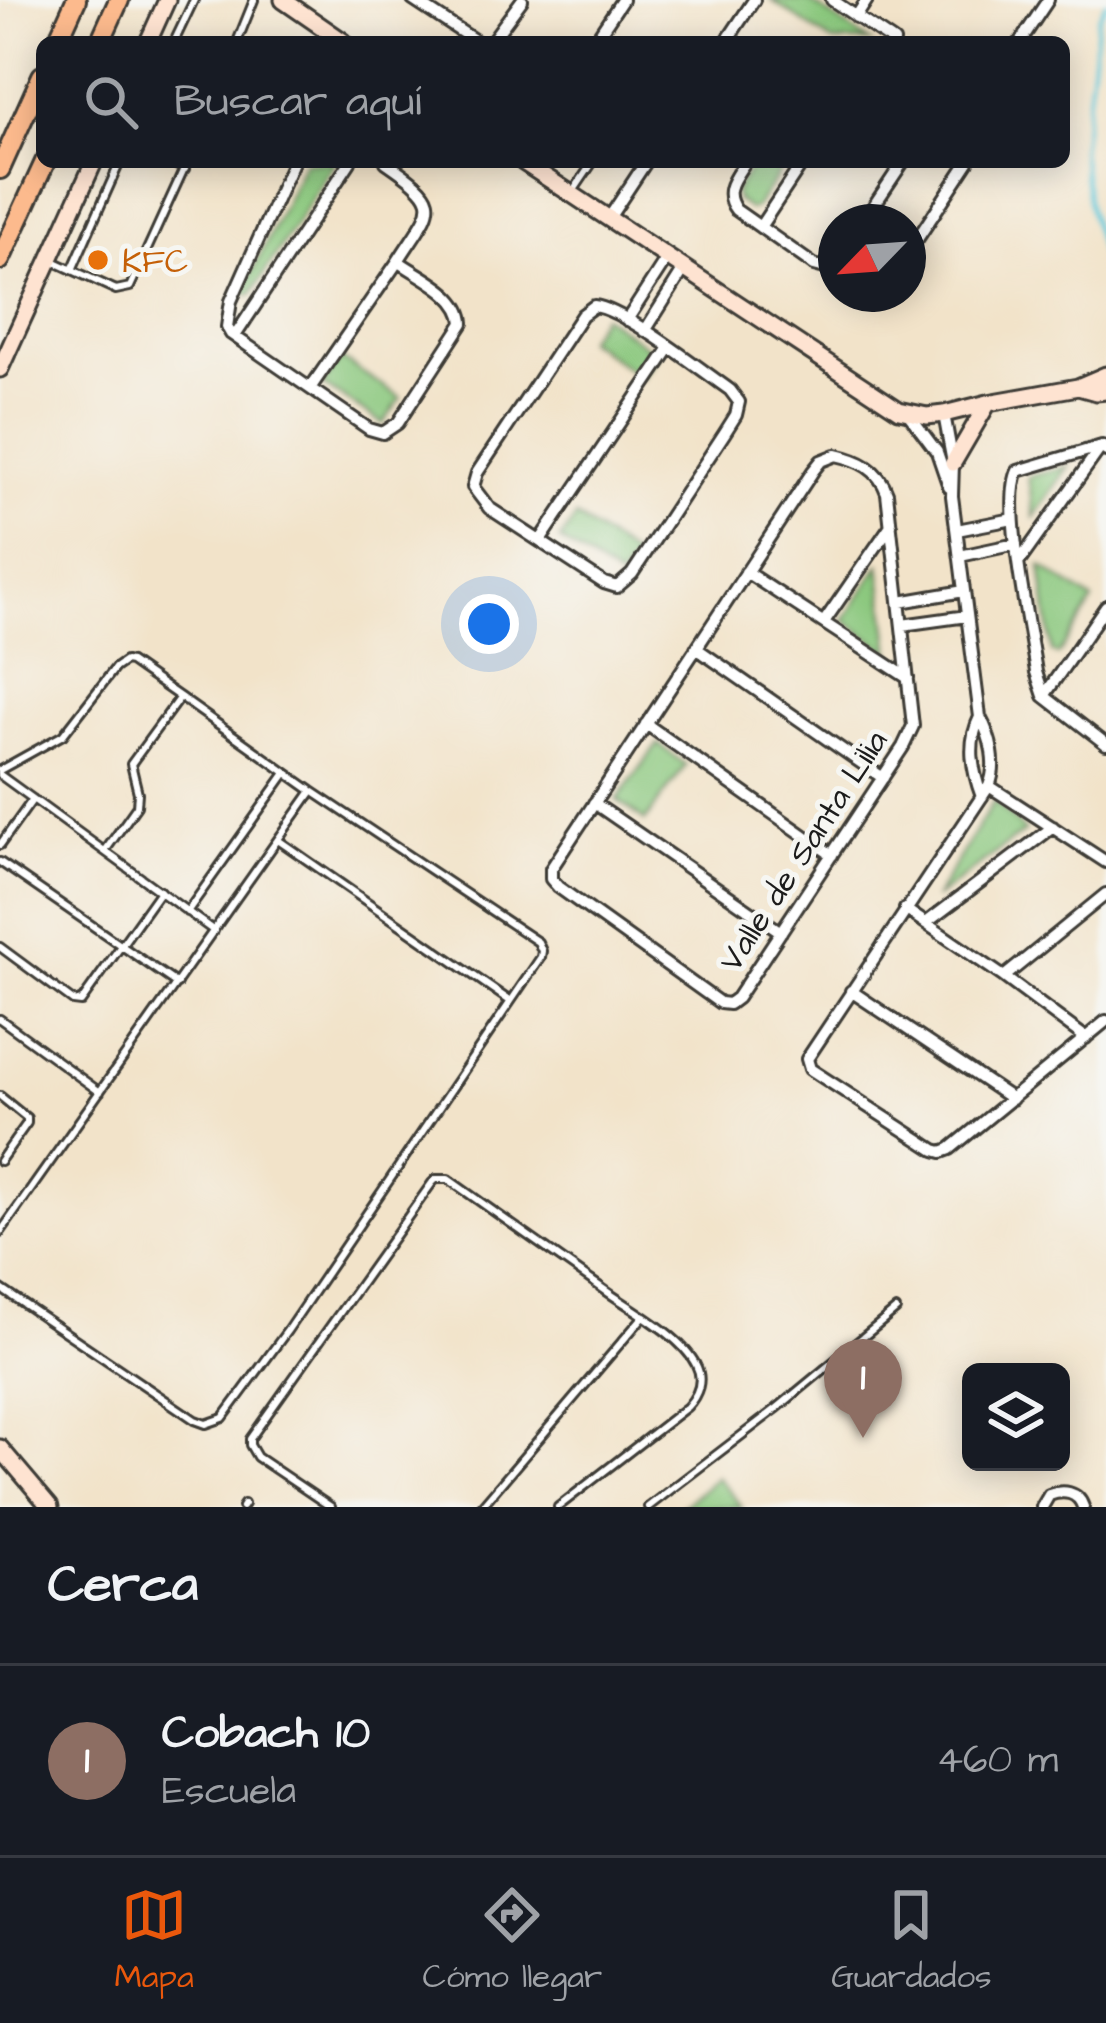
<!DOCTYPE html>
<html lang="es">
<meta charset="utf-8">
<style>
body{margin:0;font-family:"Architects Daughter",sans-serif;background:#242831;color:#f1f3f6}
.controls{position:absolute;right:36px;bottom:36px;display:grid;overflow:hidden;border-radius:18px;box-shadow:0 6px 30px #0003}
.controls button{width:108px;height:108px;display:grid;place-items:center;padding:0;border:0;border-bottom:3px solid #363941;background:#171b24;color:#f1f3f6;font:60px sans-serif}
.compass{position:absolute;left:818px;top:204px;width:108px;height:108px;border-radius:50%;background:#171b24;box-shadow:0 6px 30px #0003;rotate:245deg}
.you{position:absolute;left:489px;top:624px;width:42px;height:42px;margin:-30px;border:9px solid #fff;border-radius:50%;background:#1a73e8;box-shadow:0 0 0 18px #1a73e833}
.badge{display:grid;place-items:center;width:78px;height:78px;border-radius:50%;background:#ea580c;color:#fff;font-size:39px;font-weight:700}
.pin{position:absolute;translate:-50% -99px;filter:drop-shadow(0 3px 6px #0008)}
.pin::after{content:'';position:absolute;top:63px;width:42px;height:36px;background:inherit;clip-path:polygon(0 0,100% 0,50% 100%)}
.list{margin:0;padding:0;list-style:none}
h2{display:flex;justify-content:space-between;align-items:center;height:156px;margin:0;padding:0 48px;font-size:51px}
h2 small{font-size:39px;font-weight:400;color:#9ea1a6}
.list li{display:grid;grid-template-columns:78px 1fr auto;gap:36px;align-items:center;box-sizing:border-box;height:192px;padding:0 48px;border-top:3px solid #363941}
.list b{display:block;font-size:45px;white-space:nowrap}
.list p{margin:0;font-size:39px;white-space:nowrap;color:#9ea1a6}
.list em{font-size:39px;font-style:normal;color:#9ea1a6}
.icon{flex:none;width:66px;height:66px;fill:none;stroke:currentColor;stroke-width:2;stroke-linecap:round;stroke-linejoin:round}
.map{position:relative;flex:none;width:1106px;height:1507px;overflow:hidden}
.search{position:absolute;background:#171b24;box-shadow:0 6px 30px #0003;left:36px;right:36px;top:36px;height:132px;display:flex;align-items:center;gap:30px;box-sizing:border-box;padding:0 42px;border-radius:18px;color:#9ea1a6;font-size:45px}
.sheet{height:348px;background:#171b24}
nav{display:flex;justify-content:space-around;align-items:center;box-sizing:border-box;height:168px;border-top:3px solid #363941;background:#171b24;font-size:33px;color:#9ea1a6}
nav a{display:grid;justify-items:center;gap:6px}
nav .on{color:#ea580c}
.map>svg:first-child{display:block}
.green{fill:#8ac77d;stroke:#53724c;stroke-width:3}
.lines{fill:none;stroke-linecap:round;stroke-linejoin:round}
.stream{stroke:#5ec8d9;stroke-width:4.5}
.lane-casing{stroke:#3c3a36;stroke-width:12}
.street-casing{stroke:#3c3a36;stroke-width:16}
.secondary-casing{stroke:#3c3a36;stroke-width:21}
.primary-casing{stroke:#3c3a36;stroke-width:24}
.lane{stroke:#fff;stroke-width:6}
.street{stroke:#fff;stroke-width:10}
.secondary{stroke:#fee3d1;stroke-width:15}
.primary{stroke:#fcba8d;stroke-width:18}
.food-dot{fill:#e8710a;stroke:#f6f6f2;stroke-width:4.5}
.labels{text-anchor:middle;stroke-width:10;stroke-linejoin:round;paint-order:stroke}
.food-label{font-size:33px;fill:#c56008;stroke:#f6f6f2;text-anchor:start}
.street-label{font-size:33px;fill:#1c1c1c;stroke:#f6f6f2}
</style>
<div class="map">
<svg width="1106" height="1507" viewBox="0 0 1106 1507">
<rect width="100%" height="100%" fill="#f6f6f2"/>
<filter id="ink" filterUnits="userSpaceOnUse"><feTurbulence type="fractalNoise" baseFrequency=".00833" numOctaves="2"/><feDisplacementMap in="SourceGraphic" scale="24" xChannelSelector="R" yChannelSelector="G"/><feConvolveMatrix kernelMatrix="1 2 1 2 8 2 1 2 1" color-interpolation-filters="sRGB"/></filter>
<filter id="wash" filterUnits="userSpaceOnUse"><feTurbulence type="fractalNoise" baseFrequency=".004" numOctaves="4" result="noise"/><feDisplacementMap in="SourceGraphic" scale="48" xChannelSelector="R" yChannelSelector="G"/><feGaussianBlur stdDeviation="2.7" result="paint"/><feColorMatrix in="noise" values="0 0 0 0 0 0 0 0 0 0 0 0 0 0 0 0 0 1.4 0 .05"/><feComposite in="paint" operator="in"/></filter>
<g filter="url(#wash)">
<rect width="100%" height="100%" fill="#f2e3c9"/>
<path class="green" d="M771 0H807L870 42H832Z
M304 162H335L251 295 243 292Z
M754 162H786L756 207 750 210 736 200 734 193Z
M602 315 658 354 642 378 586 339Z
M340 358 401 398 383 424 323 385Z
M1069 466 1034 517 1028 477Z
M576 517 634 557 619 579 560 540Z
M880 565 891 653 844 620Z
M1041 566 1093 601 1058 655 1052 652Z
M658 744 686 765 645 821 617 800Z
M994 801 1025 831 934 899Z
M717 1477 742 1507H681Z"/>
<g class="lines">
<path class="stream" d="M1106 2 1098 19 1081 151 1088 204 1106 272"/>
</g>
</g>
<g filter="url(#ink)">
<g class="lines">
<g class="lane-casing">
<path id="lane" d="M174 42 194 0
M237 42 254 0
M170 162 185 169
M574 190 593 162
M53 261 116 290 130 287 187 162
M72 270 120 162
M0 770 63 735 115 668 125 661 130 662 180 697
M0 775 214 931
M278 840 510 1001
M0 845 33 799
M0 862 177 984
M187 912 286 773
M0 947 73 1001 81 1002 160 891
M0 1019 100 1092
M0 1096 27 1118V1123L0 1161
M0 1233 312 791
M0 1288 195 1420 206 1424 223 1418 287 1331 541 957 542 951 538 942 312 791 180 697 131 764 138 793 137 806 105 851
M242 1507 244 1504
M331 1507 257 1457 250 1445V1439L432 1183 436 1179H448C502 1217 556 1255 609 1293 635 1311 682 1337 696 1365 704 1380 698 1395 687 1407L558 1507
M481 1507 642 1318
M648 1507 776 1409 896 1310"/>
</g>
<g class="street-casing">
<path id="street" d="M413 0 477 42
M832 0 894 42
M856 17 867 0
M491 42 522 0
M594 42 622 0
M726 42 754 0
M1020 42 1048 0
M293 162 231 301 227 327 231 334 369 429 383 433 398 423 463 323C462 294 420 277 398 261 434 204 447 204 386 162
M745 162C734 179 722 192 736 210L814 265 825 268 836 261
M609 218 646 162
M863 222 903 162
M760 227 803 162
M908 253 968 162
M874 303 880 294
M594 306C624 309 701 370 730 390L739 402 736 415 724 434 632 574 617 587 604 583 489 508 473 487 477 473 582 315Z
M627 320 667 258
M645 331 684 269
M235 336 350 162
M311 387 398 261
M907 412 937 452 949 487
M944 414 953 463 952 496 980 717C991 737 998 765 989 786L807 1059 810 1069 935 1150 942 1152 950 1149 1106 1021
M1106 451 1102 446 1018 471C1002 504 1030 630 1036 672L1044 696 1106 744
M836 455C859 460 879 469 887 493L913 726 903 747 737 998 729 1004 720 1003 558 887 551 879V869L813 471 821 461Z
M957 530 1013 519
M540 541 669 349
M960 556 1016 544
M1019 562 1101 447
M746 572 908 678
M900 602 964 591
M824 622 891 525
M902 625 967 616
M696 648 883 778
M1044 696 1106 606
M980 717C967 743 972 770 982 797
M646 724 832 855
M989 786 1106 862
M594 803 781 932
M905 909 1004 977 1086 1038
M926 923 1053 827
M1004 977 1106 894
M851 991 1012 1099
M1042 1507 1049 1495C1063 1490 1078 1491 1083 1507"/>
</g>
<g class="secondary-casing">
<path id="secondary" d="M283 0 344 42
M148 42 167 0
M523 162 899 410 927 416 944 414 988 403 1078 387 1106 375
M0 369 94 162
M1078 387 1096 392 1106 391
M953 463 988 403
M0 1448 50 1507"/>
</g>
<g class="primary-casing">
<path id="primary" d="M57 42 76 0
M100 42 119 0
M0 169 42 76
M0 260 45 162"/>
</g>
<use href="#lane" class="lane"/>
<use href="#street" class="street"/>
<use href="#secondary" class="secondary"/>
<use href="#primary" class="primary"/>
</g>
</g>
<circle class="food-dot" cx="98" cy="260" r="12"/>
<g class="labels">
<g class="food-label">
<text x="122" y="272">KFC</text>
</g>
<g class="street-label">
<text transform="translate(802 850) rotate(-57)" y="12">Valle de Santa Lilia</text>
</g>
</g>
</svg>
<div class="controls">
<button><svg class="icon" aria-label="layers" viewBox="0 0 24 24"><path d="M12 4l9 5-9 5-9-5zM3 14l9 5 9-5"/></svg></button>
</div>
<svg class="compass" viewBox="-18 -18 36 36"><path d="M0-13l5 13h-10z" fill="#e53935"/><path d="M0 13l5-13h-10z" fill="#9ea1a6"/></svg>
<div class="you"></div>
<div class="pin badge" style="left:863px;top:1438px;background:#8d6e63">1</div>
<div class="search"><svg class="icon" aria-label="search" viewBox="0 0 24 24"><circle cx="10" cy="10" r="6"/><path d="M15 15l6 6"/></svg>Buscar aquí</div>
</div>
<section class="sheet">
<h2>Cerca<small></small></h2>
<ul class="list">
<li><span class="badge" style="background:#8d6e63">1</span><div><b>Cobach 10</b><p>Escuela</p></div><em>460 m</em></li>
</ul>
</section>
<nav>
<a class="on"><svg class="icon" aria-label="map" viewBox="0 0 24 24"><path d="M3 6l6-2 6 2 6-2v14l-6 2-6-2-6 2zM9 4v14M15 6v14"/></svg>Mapa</a>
<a><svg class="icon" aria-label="directions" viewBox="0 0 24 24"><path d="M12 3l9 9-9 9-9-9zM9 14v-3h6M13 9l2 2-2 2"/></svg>Cómo llegar</a>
<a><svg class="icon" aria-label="saved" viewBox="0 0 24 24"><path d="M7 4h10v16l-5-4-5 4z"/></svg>Guardados</a>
</nav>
